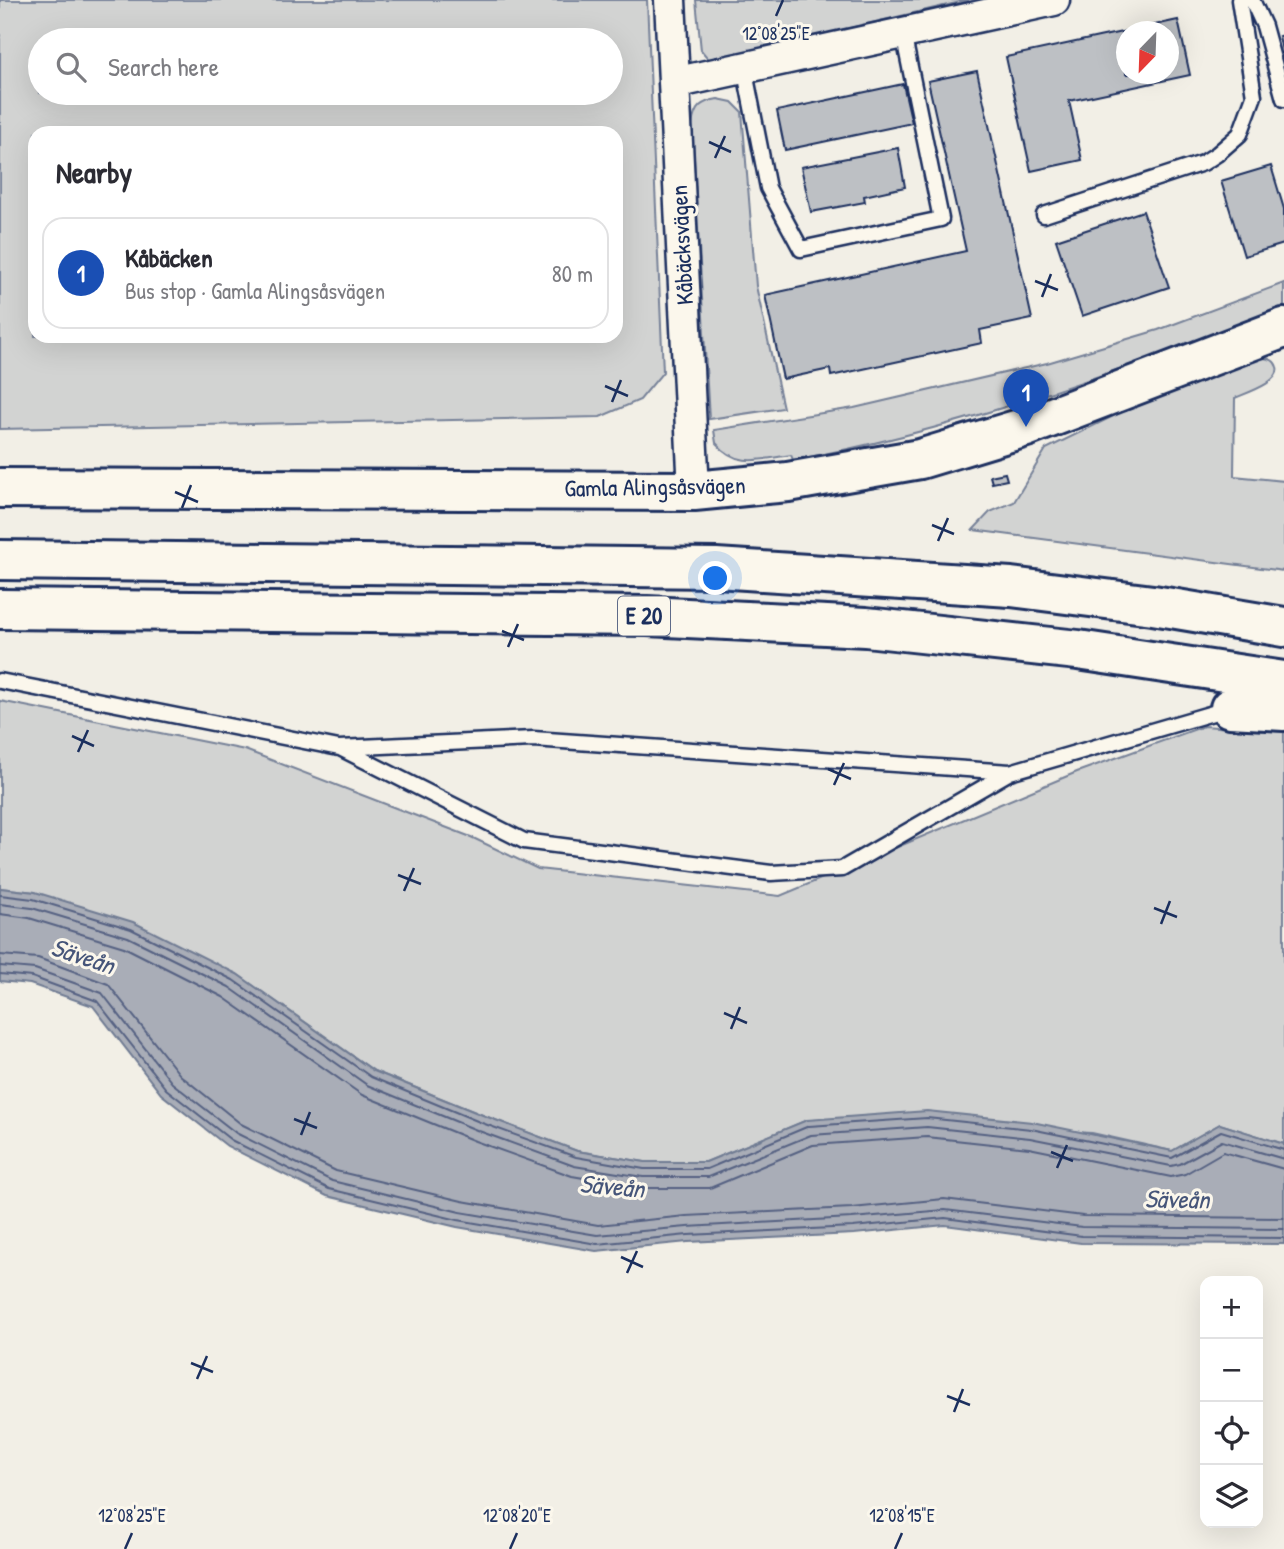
<!DOCTYPE html>
<meta charset="utf-8">
<style>
body{margin:0;font-family:"Patrick Hand",sans-serif;background:#f7f7f7;color:#2b2b33}
.controls{position:absolute;right:21px;bottom:21px;display:grid;overflow:hidden;border-radius:14px;box-shadow:0 7px 28px #0002}
.controls button{width:63px;height:63px;display:grid;place-items:center;padding:0;border:0;border-bottom:2px solid #e1e1e2;background:#fff;color:#2b2b33;font:35px sans-serif}
.compass{position:absolute;left:1116px;top:21px;width:63px;height:63px;border-radius:50%;background:#fff;box-shadow:0 7px 28px #0002;rotate:203deg}
.you{position:absolute;left:716px;top:579px;width:24px;height:24px;margin:-18px;border:5px solid #fff;border-radius:50%;background:#1a73e8;box-shadow:0 0 0 10px #1a73e833}
.badge{display:grid;place-items:center;width:46px;height:46px;border-radius:50%;background:#db2777;color:#fff;font-size:23px;font-weight:700}
.pin{position:absolute;translate:-50% -58px;filter:drop-shadow(0 2px 4px #0008)}
.pin::after{content:'';position:absolute;top:37px;width:24px;height:21px;background:inherit;clip-path:polygon(0 0,100% 0,50% 100%)}
.list{margin:0;padding:0;list-style:none}
h2{display:flex;justify-content:space-between;align-items:center;height:91px;margin:0;padding:0 28px;font-size:30px}
h2 small{font-size:23px;font-weight:400;color:#7c7c81}
.list li{display:grid;grid-template-columns:46px 1fr auto;gap:21px;align-items:center;box-sizing:border-box;height:112px;margin:0 14px 14px;padding:0 14px;border:2px solid #e1e1e2;border-radius:21px}
.list b{display:block;font-size:26px;white-space:nowrap}
.list p{margin:0;font-size:23px;white-space:nowrap;color:#7c7c81}
.list em{font-size:23px;font-style:normal;color:#7c7c81}
.icon{flex:none;width:38px;height:38px;fill:none;stroke:currentColor;stroke-width:2;stroke-linecap:round;stroke-linejoin:round}
.map{position:relative;flex:none;width:1284px;height:1549px;overflow:hidden}
.search{position:absolute;background:#fff;box-shadow:0 7px 28px #0002;left:28px;top:28px;width:595px;height:77px;display:flex;align-items:center;gap:18px;box-sizing:border-box;padding:0 24px;border-radius:38px;color:#7c7c81;font-size:26px}
.panel{position:absolute;background:#fff;box-shadow:0 7px 28px #0002;left:28px;top:126px;width:595px;height:217px;border-radius:21px}
.map>svg:first-child{display:block}
.green{fill:#d2d3d2;stroke:#768198;stroke-width:2;fill-rule:evenodd}
.water{fill:#a9adb7;stroke:#707b93;stroke-width:2}
.lines{fill:none;stroke-linecap:round;stroke-linejoin:round}
.shore{stroke:#546182;stroke-width:2}
.building{fill:#bdc0c4;stroke:#1b2f5e;stroke-width:2;fill-rule:evenodd}
.lane-casing{stroke:#1b2f5e;stroke-width:19}
.street-casing{stroke:#1b2f5e;stroke-width:35}
.secondary-casing{stroke:#1b2f5e;stroke-width:44}
.highway-casing{stroke:#1b2f5e;stroke-width:44}
.lane{stroke:#fbf7ec;stroke-width:14}
.street{stroke:#fbf7ec;stroke-width:30}
.secondary{stroke:#fbf7ec;stroke-width:38}
.highway{stroke:#fbf7ec;stroke-width:38}
.ticks{fill:none;stroke:#1b2f5e;stroke-width:2.5}
.labels{text-anchor:middle;stroke-width:6;stroke-linejoin:round;paint-order:stroke}
.shield{fill:#fbf7ec;stroke:#5e6b89;stroke-width:2}
.shield-label{font-size:23px;font-weight:bold;fill:#1b2f5e}
.street-label{font-size:24px;fill:#1b2f5e;stroke:#fbf7ec}
.water-label{font-size:26px;font-style:italic;fill:#465579;stroke:#fbf7ec}
.ticks-label{font-size:18px;text-anchor:middle;fill:#1b2f5e;stroke:#fbf7ec;stroke-width:6;stroke-linejoin:round;paint-order:stroke}
</style>
<div class="map">
<svg width="1284" height="1549" viewBox="0 0 1284 1549">
<rect width="100%" height="100%" fill="#f2efe6"/>
<filter id="ink" filterUnits="userSpaceOnUse"><feTurbulence type="fractalNoise" baseFrequency=".0143" numOctaves="2"/><feDisplacementMap in="SourceGraphic" scale="14" xChannelSelector="R" yChannelSelector="G"/><feConvolveMatrix kernelMatrix="1 2 1 2 8 2 1 2 1" color-interpolation-filters="sRGB"/></filter>
<g filter="url(#ink)">
<path class="green" d="M0 0H647L663 372 640 400 600 417 0 429ZM40 40H611V93H40ZM35 133H616V336H35Z
M696 0H969L710 61 701 50Z
M718 99 732 102 742 112 756 286 783 408 709 419 692 125C695 106 701 102 718 99Z
M1284 283V309C1124 368 961 430 793 460L791 455C761 459 738 469 716 443L714 430 854 408 1047 363 1158 330Z
M1264 358C1270 359 1275 360 1277 367 1282 382 1246 393 1235 398L1234 476 1284 481V571L973 530 990 512 1014 502 1046 449 1148 399 1252 360Z
M0 701 245 750 471 837 538 869 780 896 1077 772 1204 726 1284 732V1144L1220 1124 1172 1151 1092 1133 807 1120 706 1162H645L577 1151 485 1116 374 1071 237 974 35 892 0 888Z"/>
<path class="water" d="M0 888 35 892 133 922 237 974 374 1071 485 1116 577 1151 645 1162H706L807 1120 927 1111 1032 1122 1172 1151 1220 1124 1284 1144V1244L1081 1243 945 1225 854 1234 688 1242 596 1251 457 1227 327 1196 227 1146 161 1094 93 1006 30 984 0 981Z"/>
<g class="lines">
<path class="shore" d="M0 895 33 899 131 929 233 980 371 1077 482 1123 576 1157 644 1169H707L809 1126 927 1118 1031 1129 1172 1158 1221 1131 1284 1150
M0 904 32 908 128 937 229 987 367 1085 479 1131 574 1166 643 1177H708L811 1135 927 1127 1030 1138 1171 1166 1180 1164 1222 1141 1284 1159
M0 914 29 918 124 947 223 997 362 1095 475 1141 572 1176 641 1188H710L813 1145 927 1137 1029 1148 1171 1177 1185 1174 1223 1152 1284 1169
M0 955 38 958 108 984 180 1075 241 1124 336 1171 462 1201 598 1225 686 1216 852 1208 944 1199 1083 1216 1284 1218
M0 966 35 969 102 993 172 1083 236 1133 332 1181 460 1212 597 1235 687 1227 852 1218 945 1210 1082 1227 1284 1229
M0 974 32 977 97 1001 166 1089 231 1140 329 1189 458 1220 597 1244 688 1235 853 1227 945 1218 1082 1236 1284 1238"/>
</g>
<path class="building" d="M1178 20 1190 75 1069 101 1082 160 1031 171 1006 57ZM1126 32H1168V74H1126Z
M1284 35V60L1279 36Z
M977 71 1032 319 980 330 982 343 831 376 830 369 783 379 765 295 966 251 928 81Z
M903 84 912 123 785 150 777 111Z
M898 148 905 187 864 196 865 202 811 212 801 167Z
M1271 166 1284 209V244L1244 256 1221 181Z
M1143 211 1169 287 1082 316 1056 240Z
M1005 473 1007 480 992 483 990 476Z"/>
<g class="lines">
<g class="lane-casing">
<path id="lane" d="M1252 0 1264 26 1284 99
M744 67 768 188 801 249 941 219 903 33
M1044 215 1203 163 1217 154 1240 134 1254 96 1239 0
M0 681 339 748 533 739 1010 772
M340 748 524 841 771 873 842 869 1010 772 1230 708"/>
</g>
<g class="street-casing">
<path id="street" d="M670 0 694 491
M674 83 1054 0"/>
</g>
<g class="secondary-casing">
<path id="secondary" d="M0 488 694 491 788 482 920 459 1026 427 1284 328"/>
</g>
<g class="highway-casing">
<path id="highway" d="M0 560 716 568 1011 587 1153 605 1284 627
M0 609 647 616 866 627 1078 650 1284 681
M1230 708 1284 711"/>
</g>
<use href="#lane" class="lane"/>
<use href="#street" class="street"/>
<use href="#secondary" class="secondary"/>
<use href="#highway" class="highway"/>
</g>
</g>
<path class="ticks" d="M776 16 783 0M709 142 731 152M715 158 725 136M1035 281 1058 290M1042 297 1051 274M605 386 628 396M612 402 621 380M175 492 198 502M182 508 191 485M932 525 954 534M938 541 948 518M502 631 524 640M508 647 518 624M72 736 94 746M78 752 88 730M828 769 851 779M834 785 844 763M398 875 421 884M404 891 414 868M1154 908 1177 917M1161 924 1170 901M724 1013 747 1023M731 1029 740 1007M294 1119 317 1128M301 1135 310 1112M1051 1152 1073 1161M1057 1168 1067 1145M621 1257 643 1267M627 1273 637 1251M191 1363 213 1372M197 1379 207 1356M947 1396 970 1405M954 1412 963 1389M125 1549 132 1533M510 1549 517 1533M895 1549 902 1533"/>
<g class="labels">
<rect class="shield" x="618" y="596.5" width="52" height="39" rx="5"/>
<g class="shield-label">
<text x="644" y="624">E 20</text>
</g>
<g class="street-label">
<text transform="translate(682 245) rotate(-93)" y="8">Kåbäcksvägen</text>
<text transform="translate(655 487) rotate(-1)" y="8">Gamla Alingsåsvägen</text>
</g>
<g class="water-label">
<text transform="translate(83 956) rotate(18)" y="9">Säveån</text>
<text transform="translate(612 1186) rotate(5)" y="9">Säveån</text>
<text transform="translate(1177 1199) rotate(1)" y="9">Säveån</text>
</g>
</g>
<g class="ticks-label">
<text x="776" y="40">12°08'25"E</text>
<text x="132" y="1522">12°08'25"E</text>
<text x="517" y="1522">12°08'20"E</text>
<text x="902" y="1522">12°08'15"E</text>
</g>
</svg>
<div class="controls">
<button>+</button>
<button>−</button>
<button><svg class="icon" aria-label="locate" viewBox="0 0 24 24"><circle cx="12" cy="12" r="6"/><path d="M12 2v4M12 18v4M2 12h4M18 12h4"/></svg></button>
<button><svg class="icon" aria-label="layers" viewBox="0 0 24 24"><path d="M12 4l9 5-9 5-9-5zM3 14l9 5 9-5"/></svg></button>
</div>
<svg class="compass" viewBox="-18 -18 36 36"><path d="M0-13l5 13h-10z" fill="#e53935"/><path d="M0 13l5-13h-10z" fill="#7c7c81"/></svg>
<div class="you"></div>
<div class="pin badge" style="left:1026px;top:427px;background:#1a4fb4">1</div>
<div class="search"><svg class="icon" aria-label="search" viewBox="0 0 24 24"><circle cx="10" cy="10" r="6"/><path d="M15 15l6 6"/></svg>Search here</div>
<section class="panel">
<h2>Nearby<small></small></h2>
<ul class="list">
<li><span class="badge" style="background:#1a4fb4">1</span><div><b>Kåbäcken</b><p>Bus stop · Gamla Alingsåsvägen</p></div><em>80 m</em></li>
</ul>
</section>
</div>
